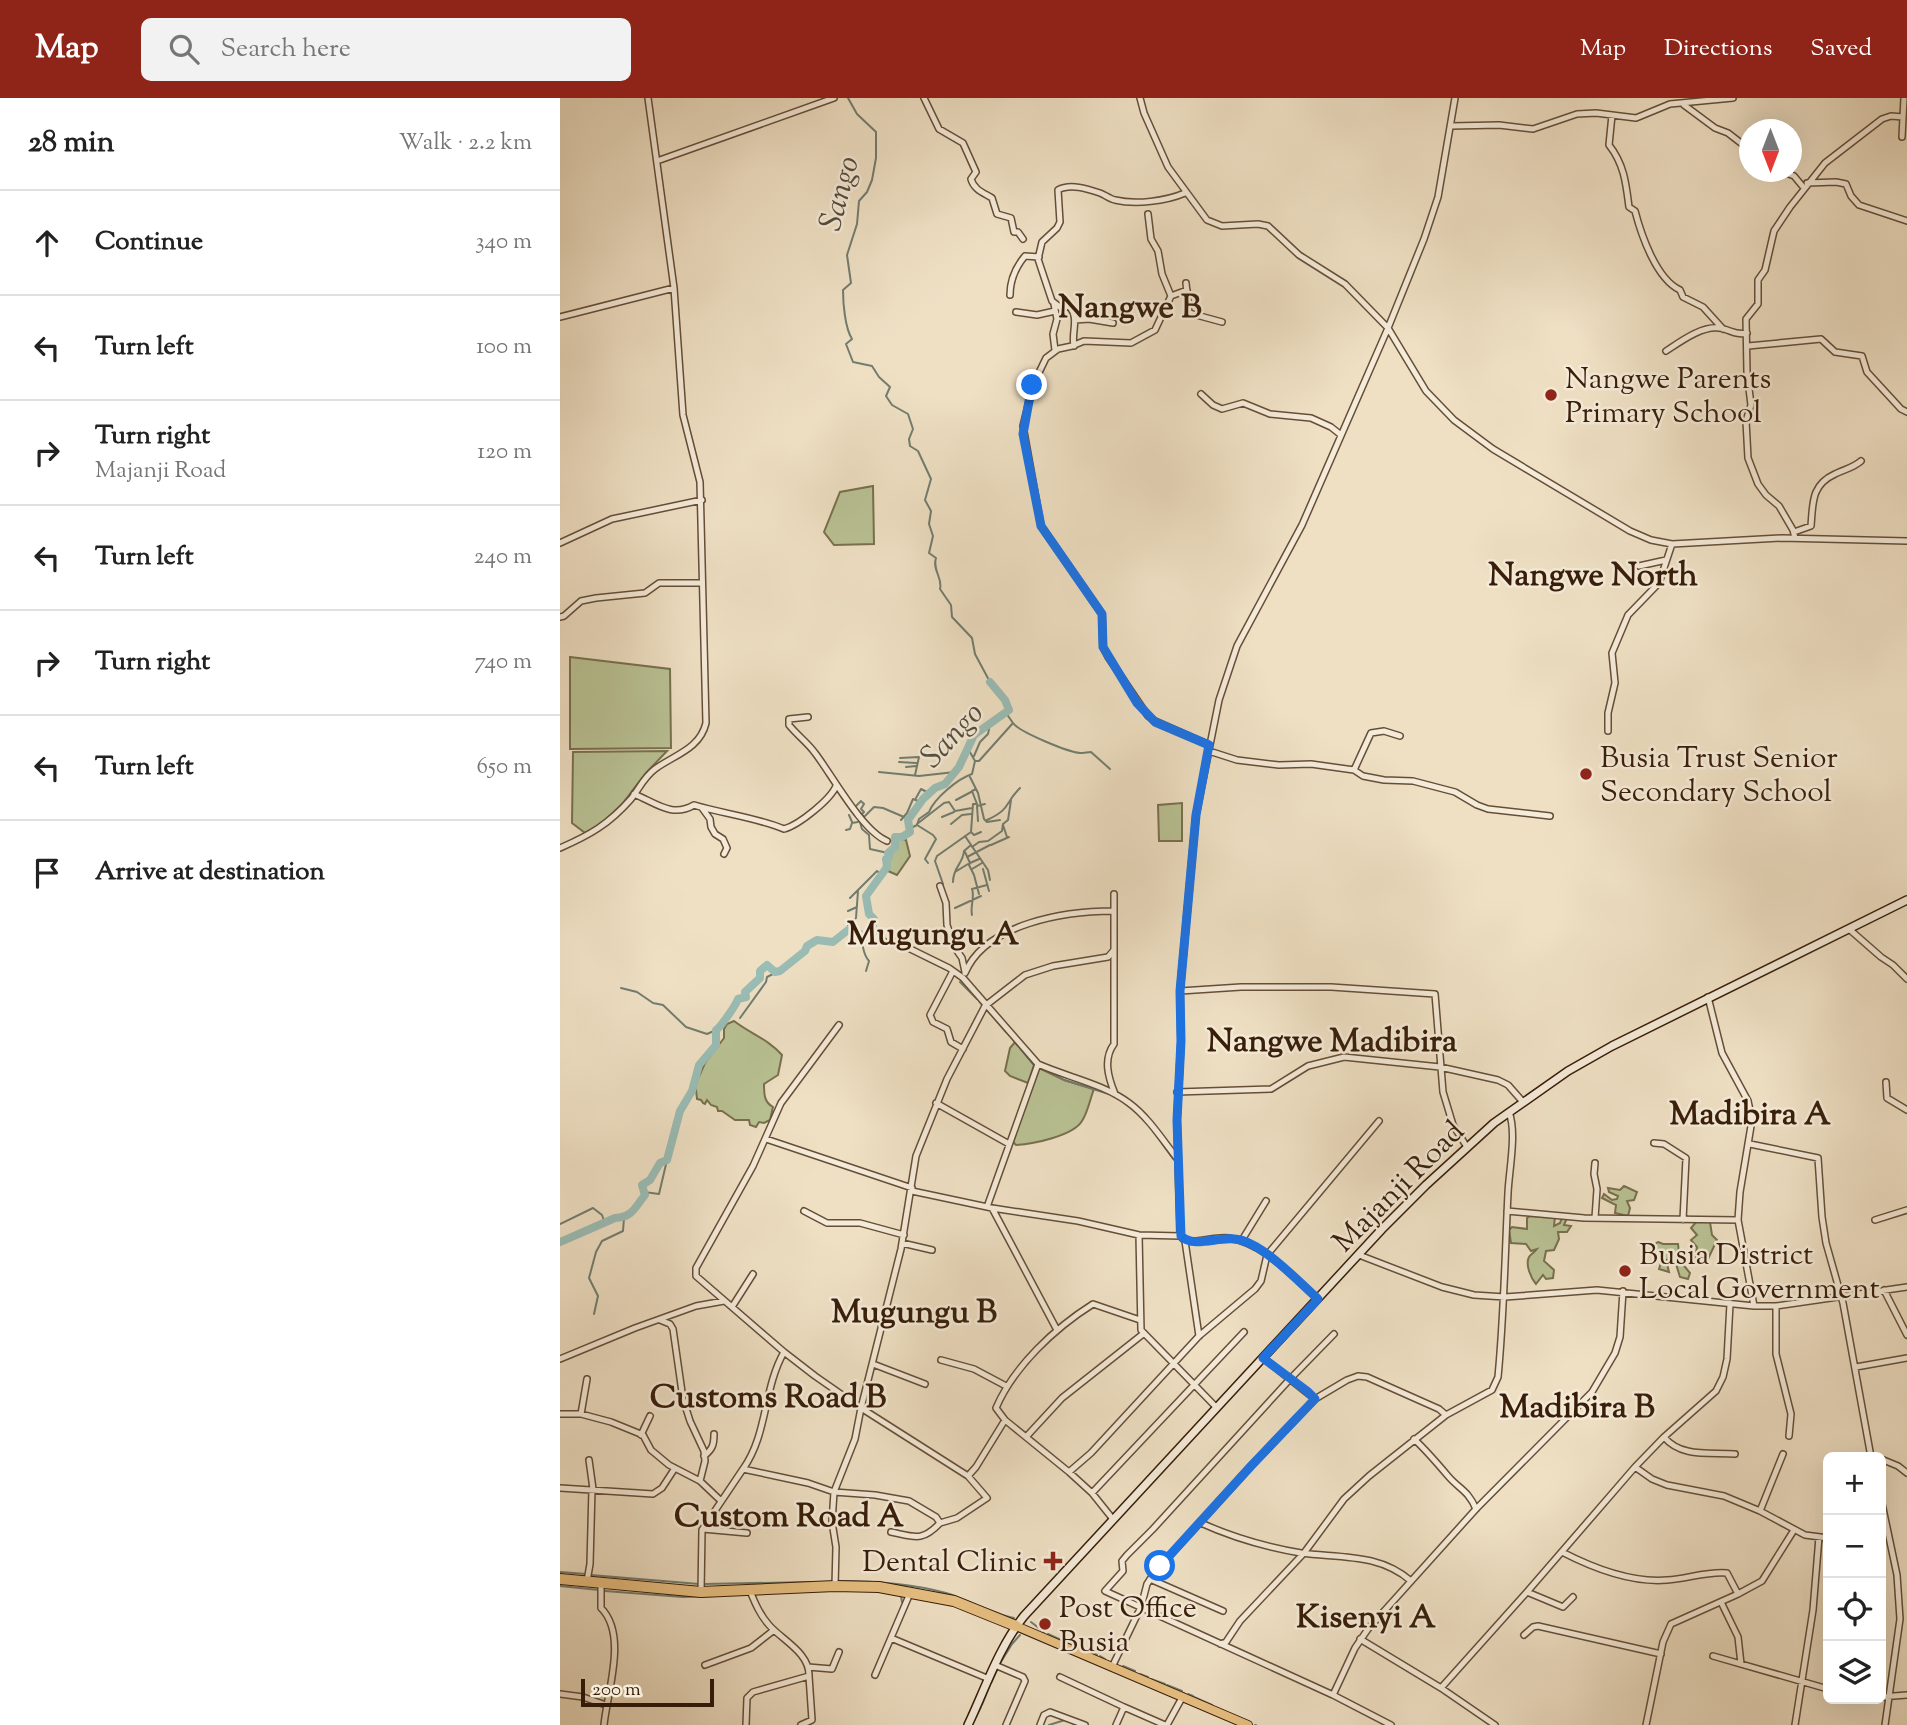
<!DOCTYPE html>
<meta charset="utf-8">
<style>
body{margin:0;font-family:"Sorts Mill Goudy",serif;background:#f2f2f2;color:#222}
.controls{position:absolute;right:21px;bottom:21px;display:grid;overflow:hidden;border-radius:10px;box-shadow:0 7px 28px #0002}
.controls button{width:63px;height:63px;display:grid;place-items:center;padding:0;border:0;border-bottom:2px solid #e0e0e0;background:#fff;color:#222;font:35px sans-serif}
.compass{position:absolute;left:1179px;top:21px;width:63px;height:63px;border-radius:50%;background:#fff;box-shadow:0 7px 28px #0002;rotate:180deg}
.scale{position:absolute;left:21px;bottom:18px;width:133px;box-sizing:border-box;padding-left:7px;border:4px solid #371d09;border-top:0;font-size:19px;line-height:24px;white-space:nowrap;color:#371d09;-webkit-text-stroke:5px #f5ebd9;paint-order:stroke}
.stop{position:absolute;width:21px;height:21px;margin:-16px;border:5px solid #1a73e8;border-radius:50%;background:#fff}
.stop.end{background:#1a73e8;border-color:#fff;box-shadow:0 2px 7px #0008}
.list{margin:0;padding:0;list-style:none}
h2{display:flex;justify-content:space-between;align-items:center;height:91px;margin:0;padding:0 28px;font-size:30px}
h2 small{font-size:23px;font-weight:400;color:#767676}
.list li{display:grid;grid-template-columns:46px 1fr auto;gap:21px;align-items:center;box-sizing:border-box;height:105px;padding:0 28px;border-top:2px solid #e0e0e0}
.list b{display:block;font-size:26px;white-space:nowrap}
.list p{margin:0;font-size:23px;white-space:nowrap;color:#767676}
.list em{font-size:23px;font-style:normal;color:#767676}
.icon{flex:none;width:38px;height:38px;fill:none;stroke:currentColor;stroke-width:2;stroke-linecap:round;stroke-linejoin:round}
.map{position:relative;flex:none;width:1347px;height:1627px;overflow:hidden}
header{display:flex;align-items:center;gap:42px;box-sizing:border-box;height:98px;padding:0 35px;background:#8f2418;color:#fff}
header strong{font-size:33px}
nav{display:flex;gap:38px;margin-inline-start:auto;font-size:24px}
.search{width:490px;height:63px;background:#f2f2f2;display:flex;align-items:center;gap:18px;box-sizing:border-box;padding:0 24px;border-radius:10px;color:#767676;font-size:26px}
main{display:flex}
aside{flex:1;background:#fff}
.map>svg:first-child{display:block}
.green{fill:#b9c294;stroke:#78704e;stroke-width:2}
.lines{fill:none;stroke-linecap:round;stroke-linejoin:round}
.stream{stroke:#727d70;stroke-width:2}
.river{stroke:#9abdb5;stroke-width:8}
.street-casing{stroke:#654e38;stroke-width:8}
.secondary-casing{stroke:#371d09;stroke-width:10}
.primary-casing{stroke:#371d09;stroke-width:10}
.highway-casing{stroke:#371d09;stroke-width:12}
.street{stroke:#f5ebd9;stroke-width:5}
.secondary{stroke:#f5ebd9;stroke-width:7}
.primary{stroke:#e8c082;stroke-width:8}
.highway{stroke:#e8c082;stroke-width:10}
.route{stroke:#1a73e8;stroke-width:9}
.poi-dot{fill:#8f2418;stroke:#f5ebd9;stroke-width:2.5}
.labels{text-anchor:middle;stroke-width:5;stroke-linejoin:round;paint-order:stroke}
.poi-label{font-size:30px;fill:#371d09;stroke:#f5ebd9;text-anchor:start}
.street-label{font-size:30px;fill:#371d09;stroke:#f5ebd9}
.water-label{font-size:32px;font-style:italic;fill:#554d3d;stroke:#f5ebd9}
.quarter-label{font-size:33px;font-weight:bold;fill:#371d09;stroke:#f5ebd9}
</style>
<header>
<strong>Map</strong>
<div class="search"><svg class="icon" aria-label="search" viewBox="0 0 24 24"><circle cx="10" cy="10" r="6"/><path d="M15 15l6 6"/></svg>Search here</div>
<nav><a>Map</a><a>Directions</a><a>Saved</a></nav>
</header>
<main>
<aside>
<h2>28 min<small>Walk · 2.2 km</small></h2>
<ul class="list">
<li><svg class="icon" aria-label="ahead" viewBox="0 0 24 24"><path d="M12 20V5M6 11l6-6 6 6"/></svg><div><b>Continue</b></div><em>340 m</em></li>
<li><svg class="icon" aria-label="left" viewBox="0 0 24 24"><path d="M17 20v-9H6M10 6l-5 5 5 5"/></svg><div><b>Turn left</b></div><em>100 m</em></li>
<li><svg class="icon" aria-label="right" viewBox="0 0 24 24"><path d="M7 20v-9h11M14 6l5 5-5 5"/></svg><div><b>Turn right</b><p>Majanji Road</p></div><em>120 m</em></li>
<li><svg class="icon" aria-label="left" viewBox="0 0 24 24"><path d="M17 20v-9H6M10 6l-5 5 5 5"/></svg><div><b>Turn left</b></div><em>240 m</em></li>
<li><svg class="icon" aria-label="right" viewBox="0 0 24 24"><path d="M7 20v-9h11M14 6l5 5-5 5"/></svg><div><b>Turn right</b></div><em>740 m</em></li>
<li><svg class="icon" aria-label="left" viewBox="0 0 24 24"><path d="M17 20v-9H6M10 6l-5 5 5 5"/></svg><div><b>Turn left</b></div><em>650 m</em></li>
<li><svg class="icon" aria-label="arrive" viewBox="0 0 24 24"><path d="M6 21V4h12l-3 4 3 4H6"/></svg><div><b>Arrive at destination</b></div></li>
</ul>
</aside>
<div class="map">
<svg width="1347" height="1627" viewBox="0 0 1347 1627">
<rect width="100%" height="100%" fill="#efe0c4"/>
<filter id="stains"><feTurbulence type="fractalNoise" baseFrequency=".00286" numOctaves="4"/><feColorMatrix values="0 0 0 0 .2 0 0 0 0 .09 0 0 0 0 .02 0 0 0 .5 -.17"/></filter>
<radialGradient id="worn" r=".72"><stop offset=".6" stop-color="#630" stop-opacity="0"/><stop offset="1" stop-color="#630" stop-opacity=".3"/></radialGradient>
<path class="green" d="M313 388 314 446 274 447 264 434 280 394Z
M10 559 110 571 111 650 10 651Z
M107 653 86 675 63 705 29 738 12 725 13 654Z
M622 705V743H599L598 707Z
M339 741 346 742 350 758 337 777 328 773V763Z
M174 923C191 936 208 941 222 957L218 977 204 986C204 996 204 1004 213 1009L210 1022 204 1025 199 1024 196 1029 190 1027 189 1022H175L162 1013H158L157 1009 151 1007 147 1002 145 1006 143 1005 141 1002 137 1001 136 992H133L145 965 164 940V931L167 926Z
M455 944 474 967 468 985 450 978 445 973 450 950Z
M479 970 504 982 534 991C530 1001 528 1014 522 1023 513 1038 473 1046 456 1047L453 1044 456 1035Z
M1064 1088 1077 1094 1074 1102 1067 1103 1070 1110 1068 1118 1055 1115 1056 1107 1042 1100 1044 1096 1052 1102 1057 1101 1058 1098 1049 1094 1048 1090 1060 1092Z
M970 1118 995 1119 994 1128 1000 1125 1002 1119 1007 1120 1004 1127 1011 1128 1007 1134H998L999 1141 994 1152 986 1153 984 1163 994 1172 993 1180 986 1181 983 1177 976 1186C971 1180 965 1167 969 1159 971 1156 975 1154 977 1151L971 1153 966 1146 951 1145 949 1132 952 1129 967 1131V1120Z
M1137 1123 1150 1124 1152 1137 1157 1142 1148 1161 1143 1159 1139 1165 1135 1160 1137 1149 1131 1142 1137 1137 1131 1130Z
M1098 1144 1103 1146H1118L1120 1163 1130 1175 1128 1181 1120 1179 1116 1166 1111 1161 1106 1162 1109 1174 1099 1171 1103 1158 1095 1154V1146Z"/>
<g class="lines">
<path class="stream" d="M288 0 297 16 316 34V60L312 82 307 94 299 103 297 126 287 157 291 185 283 192C283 205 285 230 292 241L286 246 293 264 312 268 319 279 330 289 326 298 332 307 348 316 353 331 349 341 350 348 358 353 371 381 365 402 371 413 369 426 373 438 369 455 376 460C372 472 383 480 380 491L391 507 392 519 412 540 415 556 430 584
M453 625C459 634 508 654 520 655 524 655 528 654 531 654L550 671
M414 658 420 644 428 636 430 626
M340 660 359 659 355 677
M416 663H419L453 625 446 615
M339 664 356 665
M346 669 356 668
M319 674 359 678 395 674
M410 679 418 695 424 721 427 724 440 722
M356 700 361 691 369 695
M396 702 411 694
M301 703 295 709 304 719 314 709 323 710 344 719
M302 716 304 714 301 711 304 706 302 704
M289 717 292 724
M382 719 394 714
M299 721 302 731 309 737 310 751 328 755
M341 722 347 715 353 701 361 704
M427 722C451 711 444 706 460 690
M418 723 417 708 425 706
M357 726 384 705 389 704 395 713 412 710
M391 726 402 717 411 716
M357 727 373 737 376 741 365 761 368 765
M443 727 447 739
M351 730 357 727 359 721 369 714C374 701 397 681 412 676L415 663 407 649
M286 732 290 731 292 725 298 724
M412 735 414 737 421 734
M405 738 428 772 430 782
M431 747 449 739
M412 749 419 744 428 743 442 733 443 726 448 722 451 702
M405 754 410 765 419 761
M407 759 430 747
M410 765 409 767 414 777 419 796
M412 771 422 765
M423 771 429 793
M395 774 408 766
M393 784C393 769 403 766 404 753L411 747
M383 786 375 763 377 758 411 734 413 706H417L412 693 416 691
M290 800 317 773 322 777
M395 810 421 798
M288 813 297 809
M412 817C410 808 415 799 412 791L427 787
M288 827 296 820 298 793
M311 832 330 843
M295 834C306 843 300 853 309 863L306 873
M363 860 387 872
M400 884 417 901
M61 890 77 894 93 905 103 907 126 929 147 936 156 932
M419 903 422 907
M427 912 447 935
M180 920 206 884 207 879 217 874
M455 944 474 967
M486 972 504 982 549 996
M590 1029 614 1062
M84 1094 99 1096 107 1062
M0 1126 33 1110 42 1117 45 1125
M34 1216 38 1198 29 1180 36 1154 42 1143 63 1133 64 1120
M0 1474 26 1476
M31 1477 139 1486
M277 1483C314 1483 350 1485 386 1495 409 1502 431 1515 454 1520
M144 1486 250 1484
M0 1488 39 1492
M45 1493 123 1499 155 1498
M341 1498 342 1504
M471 1524 484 1534
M488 1536 499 1541
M503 1543 516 1549
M518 1549 525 1553
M530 1554 537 1557
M540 1558 545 1561
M439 1567 452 1546 460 1537
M563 1568 575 1573
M580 1576 588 1579
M591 1581 605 1586
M431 1585 437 1572
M607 1587 622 1593
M628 1596 633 1598
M634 1599 652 1607
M422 1607 430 1587
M510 1624 516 1627
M412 1627 421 1609
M489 1627 505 1622
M695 1627H696"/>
<path class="river" d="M0 1144 55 1120C73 1119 75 1109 85 1097L82 1087 90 1082 100 1065 107 1062 120 1013 132 993 139 967 156 947V932C160 930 176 907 178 901L186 899 185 894 200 880V873L207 867 215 874 220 873 245 853 247 848 257 842 273 844 288 832 303 837 311 836 314 821 309 816 306 798 327 769 326 761 329 760 328 755 335 749V739H342L350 734 348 722 363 701 375 690 385 686 399 669 414 637 449 612 445 602 430 584"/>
<g class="street-casing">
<path id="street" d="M364 0 379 31 403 45 416 74 411 81C414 92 424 95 432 100L437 116 451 120 454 134H458L463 141
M580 0 584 15 608 69 647 122 662 128 698 126 708 128 739 157 785 186 828 230 866 293 894 322 933 351 1070 433 1091 442 1112 446 1222 440 1347 443
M1124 7 1155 30 1168 35 1190 52
M1052 17 1049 47C1064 66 1066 85 1069 109L1075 113C1081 136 1096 181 1120 192L1123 199 1143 209 1163 231
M891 28 939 27 973 31 1017 16 1036 15 1076 20 1110 6 1173 0
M1342 39 1344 0
M97 63 274 0
M1224 74 1234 78 1244 90
M1247 85 1276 84 1286 86 1291 98 1299 107 1347 123
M588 116 591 141 598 153 602 176 611 198
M626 185 629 215 662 224
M627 192 611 198 595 232 571 245 524 243 512 248 498 251 486 260 473 287 463 328 481 428 542 516 543 549 548 559 588 618 595 623 649 647
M450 197C450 182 455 170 465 158L479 159
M494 206 497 221 493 236 495 252
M456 214 477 217 495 213
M0 219 114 190
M515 222 529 221 553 225
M514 248C511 234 520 220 509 208L501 210 492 203 478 161 482 144 497 130 500 124 498 92C510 85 528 91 540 95 545 97 550 101 555 102 576 107 606 103 625 95
M1188 248 1261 241 1275 254 1302 258 1307 274 1341 311 1347 314
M1106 253C1120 244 1141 228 1159 230 1169 231 1176 238 1187 235
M641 296 653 307 662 311 683 305 710 316 751 320 771 329 781 337
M1234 434 1251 428C1253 405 1251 387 1275 376 1285 371 1293 370 1301 363
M1235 440 1233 432 1219 408 1206 397 1198 386 1188 360 1186 323 1191 307 1187 274 1186 221 1198 206V182L1205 172 1214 133 1230 109 1265 65 1322 21 1331 18 1343 19
M0 445 52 421 142 402
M1079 468 1106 462
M0 519 4 518 21 503 36 500 85 495 99 485H142
M248 619 229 621V627C237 637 248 645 255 655 272 677 302 733 327 743
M1048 633V615L1055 585 1052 555 1068 517 1099 485 1112 446
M649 653 677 662 719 667 751 666 794 672 803 678 824 682 853 683 895 694 917 707 928 711 990 718
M794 672 811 635 824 633 840 638
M74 696C96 705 112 720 134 707 164 716 195 719 224 731 239 727 271 701 276 688
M142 710 150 721 151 729 155 736 163 741 167 750 164 756
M0 750C30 737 49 726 71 701 79 691 84 679 95 671 114 657 140 651 146 625L140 384 123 317 114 190 88 0
M380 788 386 805 387 827 395 850 402 860 405 874
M554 796V946C543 961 548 979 555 996
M1289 831 1321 859 1333 867 1347 881
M332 842 389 870 403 880 478 966 427 1109
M393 873 370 917 373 924 387 931 391 944 403 951
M405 875C426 825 506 813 554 813
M620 893 681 889H771L875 896 883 994 893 1027 907 1049
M1148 899 1162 955 1188 1003 1192 1022 1180 1094 1178 1122 1194 1208
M279 927 221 1005 193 1068 136 1170V1178L224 1254 255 1278 301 1310 408 1378 416 1369 445 1322 509 1374 531 1355 639 1238 695 1191 701 1183 707 1157 819 1023
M478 966C507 979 544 986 569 1005 588 1019 602 1041 616 1059
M1326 984 1327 1000 1347 1012
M617 994 711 991 748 968 784 959 880 969 938 982 948 987 963 1004
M376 1005 449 1046
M206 1041 352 1090
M1094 1045 1104 1046 1126 1060 1123 1122
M1190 1046 1258 1060 1262 1119 1266 1145 1283 1205 1311 1359
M1035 1065 1034 1076 1037 1091 1035 1120
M352 1093 432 1110 518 1123 579 1137 620 1138
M432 1110 497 1232
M244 1113 267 1125H300L344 1137
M947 1113 1024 1120 1178 1122
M1315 1122 1347 1112
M579 1137 581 1232 656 1309
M682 1142 706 1103
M625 1143C641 1145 654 1138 669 1140 704 1145 732 1178 758 1201
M342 1145 372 1152
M799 1157 882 1189 914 1197 945 1199 1037 1192 1194 1208H1216L1347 1189
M1324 1192 1347 1237
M1216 1208V1256L1231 1316 1229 1338
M172 1209 193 1176
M100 1222 110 1226 113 1231 123 1301 130 1323 144 1353 145 1363 140 1383
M774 1236 730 1281 593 1431 567 1457 562 1463 563 1473 545 1493 773 1597 831 1627
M639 1238 625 1143 620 1138 617 1022 621 943 620 893 636 717 659 602 677 548 742 427 828 230 864 141 878 99 895 0
M224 1254C203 1291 208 1336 183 1371L248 1385 274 1394 315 1397 349 1403 376 1419 380 1425 397 1420 427 1400 408 1378
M703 1260 755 1301
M0 1261 75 1230 136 1208 164 1203
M381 1262 414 1271 446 1288
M313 1266 365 1286
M1296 1269 1347 1260
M0 1316H21L51 1324 83 1337 91 1352 109 1367 140 1383 160 1402
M21 1316 27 1281
M445 1322 436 1310C454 1268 495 1230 533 1206L580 1222
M81 1337 90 1318
M466 1339 502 1300 583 1236
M1104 1339C1121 1360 1151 1354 1175 1356
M854 1341C866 1352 877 1365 888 1378 899 1391 908 1392 916 1411
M144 1358C153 1351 154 1346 154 1336
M1321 1361 1338 1368 1347 1375
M29 1362 33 1391
M1075 1369 1092 1381 1107 1387 1164 1398 1200 1413 1245 1437 1268 1440
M509 1374 532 1395 552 1420
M0 1390 93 1396 102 1390 115 1370
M532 1395 684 1234
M1321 1401 1337 1477 1340 1521 1325 1627
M1200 1413 1223 1356
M641 1425C674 1440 706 1449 741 1455 779 1460 819 1455 851 1483
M143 1431 187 1435
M331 1434C355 1439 362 1444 380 1425
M1002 1454C1033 1470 1071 1485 1107 1482 1127 1481 1147 1473 1167 1475L1178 1496
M590 1481 663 1513
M27 1483 30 1466 32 1391
M41 1485V1510C68 1537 47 1594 44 1627
M275 1488 276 1449 272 1424 274 1394 295 1341 301 1310 341 1151 356 1058 387 981 425 908 465 877 493 868 548 859 554 852
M141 1494 142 1432 183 1371
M967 1494 1003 1509 1013 1499
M1161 1504 1178 1539 1181 1566
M964 1537 973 1529 978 1528 1101 1556
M331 1540 429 1581
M800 1541 881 1590 935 1627
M660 1546 666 1544 680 1523 744 1455 784 1401 809 1378 886 1317 932 1292 938 1279C944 1217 945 1156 948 1095 949 1072 957 1035 949 1014
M1153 1558 1268 1591
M145 1567 191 1550 214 1532
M435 1567 463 1579 465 1583 446 1627
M248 1569 272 1571 279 1554
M552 1569 581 1509 587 1486 595 1474 691 1368 755 1301 787 1282 798 1278 807 1279 879 1311 886 1317
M315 1577 351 1493
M500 1579 564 1609
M881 1590 967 1494 1075 1369 1104 1339 1156 1293 1163 1279 1167 1261 1170 1206
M0 1596 23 1599 46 1607
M773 1597 795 1550 808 1531 916 1411 1032 1294 1055 1255 1060 1239 1063 1193
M1321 1599 1347 1597
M186 1627 187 1600 193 1594 249 1578C250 1555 222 1542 209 1527 200 1517 195 1505 190 1493
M241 1627 252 1622 249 1578
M480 1627 484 1617 490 1614 525 1627
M556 1627 564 1609 605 1627
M607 1627 623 1598
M1086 1627 1103 1544 1111 1526 1178 1496 1202 1483 1234 1432
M1235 1627 1253 1512 1259 1439"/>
</g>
<g class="secondary-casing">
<path id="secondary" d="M408 1627C425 1591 439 1549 464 1518L822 1131 866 1087 934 1025 1008 973 1052 948 1347 802"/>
</g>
<g class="primary-casing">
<path id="primary" d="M456 1528 688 1627"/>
</g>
<g class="highway-casing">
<path id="highway" d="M0 1481 141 1494 275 1488 319 1489 394 1503 456 1528"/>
</g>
<use href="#street" class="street"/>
<use href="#secondary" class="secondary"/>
<use href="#primary" class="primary"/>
<use href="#highway" class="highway"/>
</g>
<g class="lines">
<path class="route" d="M472 287 463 336 481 428 542 516 543 549 577 605 595 624 649 647 636 717 620 893 621 943 617 1022 621 1138C635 1152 664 1135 684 1143 709 1152 738 1183 758 1201L703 1260 747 1293 755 1301 691 1368 600 1468"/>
</g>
<g class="poi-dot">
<circle cx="991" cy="297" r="7"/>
<circle cx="1026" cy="676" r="7"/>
<circle cx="1065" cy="1173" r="7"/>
<path d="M489.5 1452.5h7v7h7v7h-7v7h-7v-7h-7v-7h7z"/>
<circle cx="485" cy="1526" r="7"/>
</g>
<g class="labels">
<g class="poi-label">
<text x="1005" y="290">Nangwe Parents<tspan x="1005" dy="34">Primary School</tspan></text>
<text x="1040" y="669">Busia Trust Senior<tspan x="1040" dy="34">Secondary School</tspan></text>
<text x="1079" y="1166">Busia District<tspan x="1079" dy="34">Local Government</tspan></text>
<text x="477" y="1473" text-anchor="end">Dental Clinic</text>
<text x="499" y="1519">Post Office<tspan x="499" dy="34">Busia</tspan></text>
</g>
<g class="street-label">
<text transform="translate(838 1088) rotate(-45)" y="10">Majanji Road</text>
</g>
<g class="water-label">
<text transform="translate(278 95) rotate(-75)" y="11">Sango</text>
<text transform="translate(391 636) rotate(-47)" y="11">Sango</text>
</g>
<g class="quarter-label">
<text x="570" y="219">Nangwe B</text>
<text x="1033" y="487">Nangwe North</text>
<text x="373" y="846">Mugungu A</text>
<text x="772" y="953">Nangwe Madibira</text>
<text x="1190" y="1026">Madibira A</text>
<text x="354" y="1224">Mugungu B</text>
<text x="208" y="1309">Customs Road B</text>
<text x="1017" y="1319">Madibira B</text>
<text x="229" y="1428">Custom Road A</text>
<text x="806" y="1529">Kisenyi A</text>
</g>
</g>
<rect width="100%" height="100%" filter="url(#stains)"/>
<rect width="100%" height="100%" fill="url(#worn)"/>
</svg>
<div class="controls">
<button>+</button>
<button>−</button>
<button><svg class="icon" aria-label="locate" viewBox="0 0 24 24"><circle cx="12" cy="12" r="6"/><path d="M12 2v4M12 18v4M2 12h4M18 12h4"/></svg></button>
<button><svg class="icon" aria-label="layers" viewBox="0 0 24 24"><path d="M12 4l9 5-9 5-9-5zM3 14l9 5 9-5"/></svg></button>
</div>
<svg class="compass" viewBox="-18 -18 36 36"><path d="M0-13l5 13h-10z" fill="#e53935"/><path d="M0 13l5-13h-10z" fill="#767676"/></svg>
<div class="scale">200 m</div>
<div class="stop" style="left:600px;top:1468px"></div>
<div class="stop end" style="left:472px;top:287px"></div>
</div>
</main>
